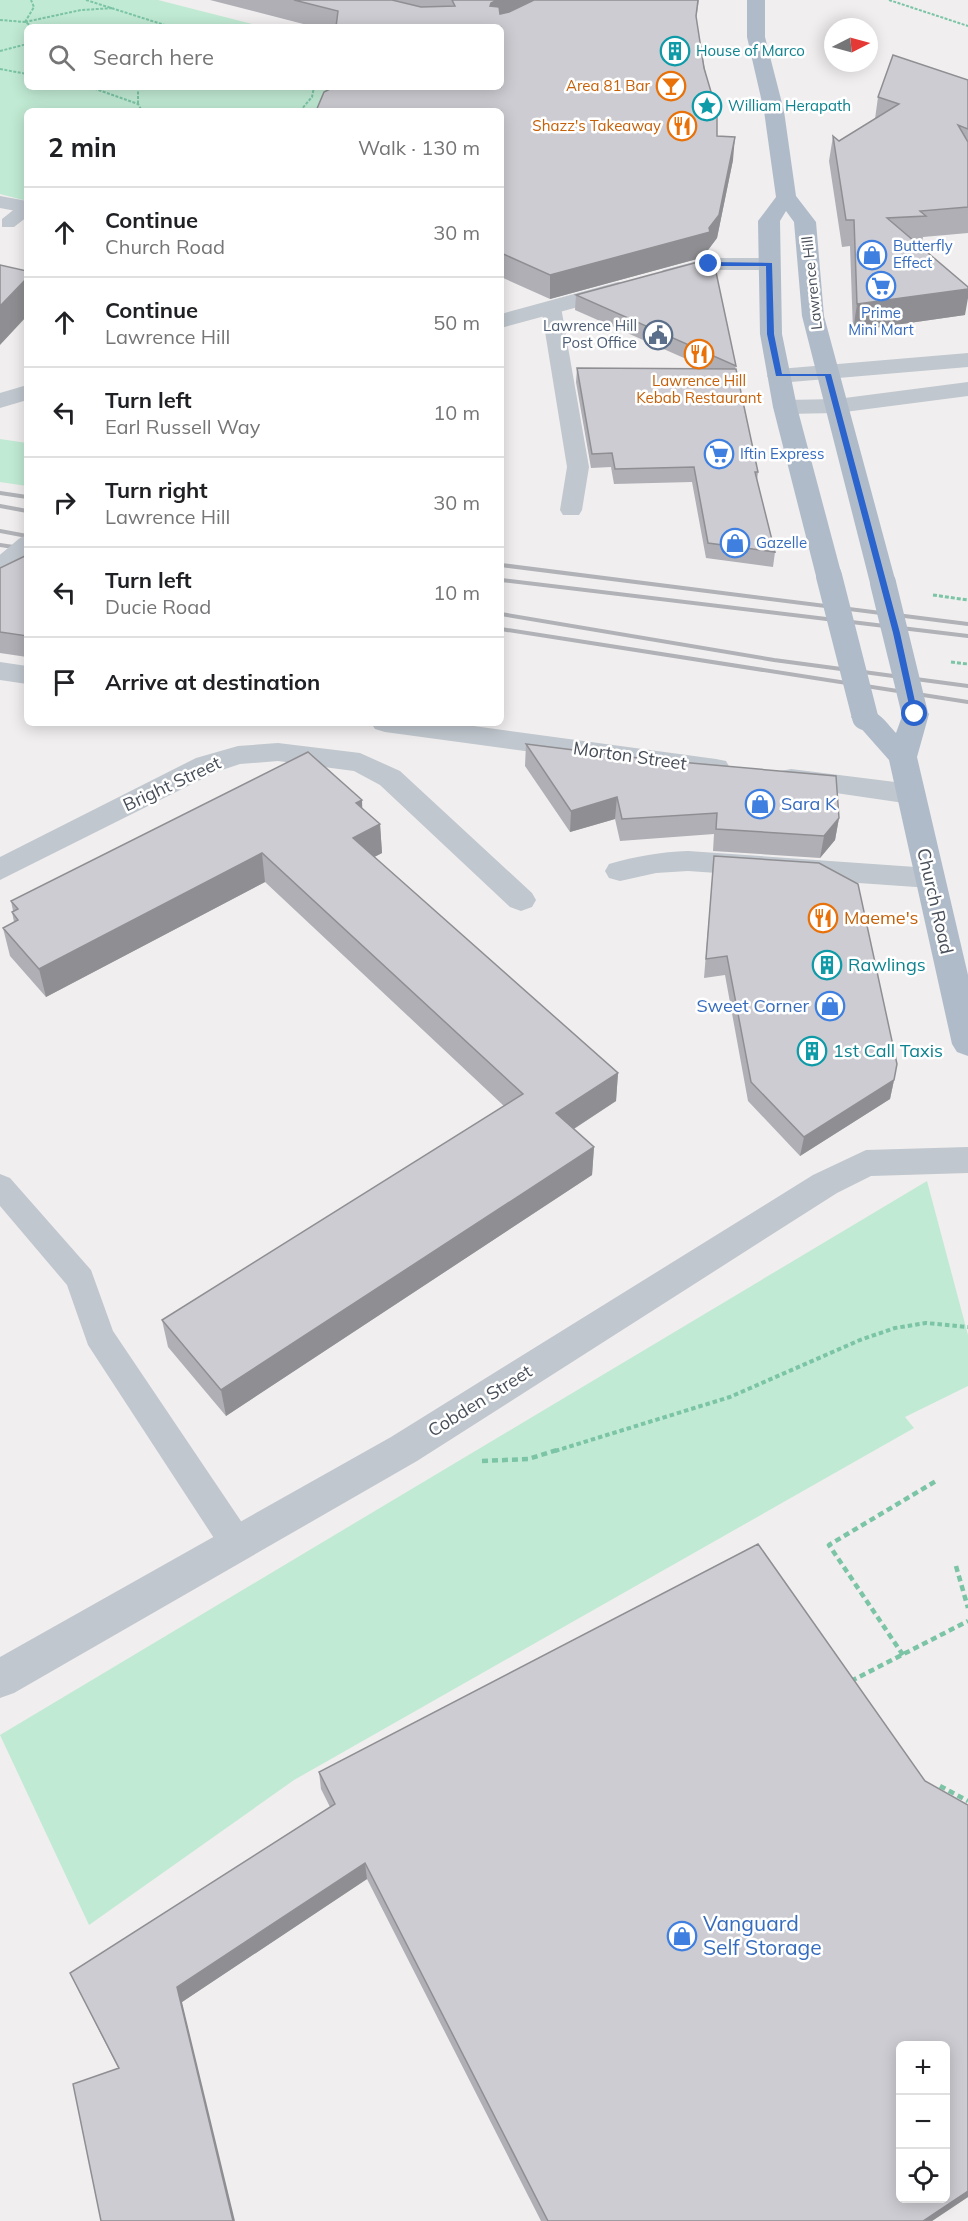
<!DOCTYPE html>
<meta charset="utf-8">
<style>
body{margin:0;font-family:Mulish,sans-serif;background:#f6f6f6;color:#202124}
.controls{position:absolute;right:18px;bottom:18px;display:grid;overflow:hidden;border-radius:9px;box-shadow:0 3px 15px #0003}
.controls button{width:54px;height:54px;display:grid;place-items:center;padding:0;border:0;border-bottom:2px solid #e0e0e0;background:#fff;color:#202124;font:30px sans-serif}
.compass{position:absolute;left:824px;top:18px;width:54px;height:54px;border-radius:50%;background:#fff;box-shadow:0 3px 15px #0003;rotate:84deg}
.stop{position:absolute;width:18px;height:18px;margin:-14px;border:4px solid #2b64cd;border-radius:50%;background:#fff}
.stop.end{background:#2b64cd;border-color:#fff;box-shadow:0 2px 6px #0008}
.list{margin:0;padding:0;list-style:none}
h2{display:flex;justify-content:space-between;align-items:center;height:78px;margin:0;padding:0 24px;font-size:26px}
h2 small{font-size:20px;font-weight:400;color:#757577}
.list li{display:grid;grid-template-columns:39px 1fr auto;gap:18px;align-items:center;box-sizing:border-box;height:90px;padding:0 24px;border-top:2px solid #e0e0e0}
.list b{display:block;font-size:22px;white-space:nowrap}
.list p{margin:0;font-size:20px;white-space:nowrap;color:#757577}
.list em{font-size:20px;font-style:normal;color:#757577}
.icon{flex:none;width:33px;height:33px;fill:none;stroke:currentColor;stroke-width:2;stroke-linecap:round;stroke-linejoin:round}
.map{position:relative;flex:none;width:968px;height:2221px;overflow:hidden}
.search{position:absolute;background:#fff;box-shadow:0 3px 15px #0003;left:24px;top:24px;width:480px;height:66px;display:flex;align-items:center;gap:15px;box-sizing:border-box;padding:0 21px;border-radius:9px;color:#757577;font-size:22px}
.panel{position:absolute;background:#fff;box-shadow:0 3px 15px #0003;left:24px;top:108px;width:480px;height:618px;border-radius:9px}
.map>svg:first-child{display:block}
.green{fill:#c0ead3}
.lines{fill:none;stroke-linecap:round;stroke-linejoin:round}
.path-far3{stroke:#7bc4a6;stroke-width:2;stroke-dasharray:3 1.5;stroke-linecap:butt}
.path-far2{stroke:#7bc4a6;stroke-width:3;stroke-dasharray:4 2;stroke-linecap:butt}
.path-far1{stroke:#7bc4a6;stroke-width:4;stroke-dasharray:4.5 3;stroke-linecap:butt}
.path{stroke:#7bc4a6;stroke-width:4.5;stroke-dasharray:6 4;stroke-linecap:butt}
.lane{fill:#c0c7ce;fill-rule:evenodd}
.street{fill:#c0c7ce;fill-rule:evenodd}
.primary{fill:#b0bbca;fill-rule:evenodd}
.rail{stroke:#b0b2b7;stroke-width:4}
.street-bridge{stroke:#c0c7ce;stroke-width:26}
.primary-bridge{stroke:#b0bbca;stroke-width:26}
.wall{fill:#afafb5}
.shaded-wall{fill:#8f8f93}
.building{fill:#ccccd2;stroke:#8f8f93;stroke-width:1.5;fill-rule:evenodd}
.route{fill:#2b64cd}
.labels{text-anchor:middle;stroke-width:5;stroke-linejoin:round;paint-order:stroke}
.far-culture-label{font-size:15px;fill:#0d838f;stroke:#fff;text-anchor:start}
.far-food-label{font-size:15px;fill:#c56008;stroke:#fff;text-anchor:end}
.far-shop-label{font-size:15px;fill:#366cbe;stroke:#fff;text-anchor:start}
.far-street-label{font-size:15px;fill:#484f59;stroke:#fff}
.far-service-label{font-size:15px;fill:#4e5e75;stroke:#fff;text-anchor:end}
.street-label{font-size:18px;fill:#484f59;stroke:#fff}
.shop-label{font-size:18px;fill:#366cbe;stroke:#fff;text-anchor:start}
.food-label{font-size:18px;fill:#c56008;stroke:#fff;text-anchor:start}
.culture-label{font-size:18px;fill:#0d838f;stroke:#fff;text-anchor:start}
.near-shop-label{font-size:21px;fill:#366cbe;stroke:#fff;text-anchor:start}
</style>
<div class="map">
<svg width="968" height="2221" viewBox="0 0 968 2221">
<rect width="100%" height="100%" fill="#f0eeee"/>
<path class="green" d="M0 0H158L264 27H27V87H333L327 111H27V201L0 194Z
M0 439 27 443V486L0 482Z
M927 1181 968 1335V1386L905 1417 914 1428 294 1780 89 1925 0 1735Z"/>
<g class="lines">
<path class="path-far3" d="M86 0 171 27
M889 0 968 26
M0 20 25 22 33 27
M25 22 81 10 114 8
M25 22 34 7 31 0
M0 51 27 44
M0 69 27 74
M90 87 138 104 142 111
M138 87V104
M300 111 312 97 314 87"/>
<path class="path-far2" d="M933 595 968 600
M951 662 968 664"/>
<path class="path-far1" d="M555 1451 730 1397 860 1340 895 1328 926 1323 968 1327"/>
<path class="path" d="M482 1461 528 1459 560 1449
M956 1566 968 1608
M903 1655 829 1545 936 1481
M851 1681 968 1621
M940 1786 968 1801"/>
<path class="lane" d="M27 203V217L14 227H2V219L21 204Z
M551 301 561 307 589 467 582 510 579 515H563L560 510 567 467 541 307Z
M0 1174 10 1178 91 1270 113 1331 249 1533 254 1544 249 1555 237 1559 225 1555 88 1345 67 1285 0 1206Z"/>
<path class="street" d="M0 196 27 201V213L0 208Z
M709 258H769L777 259 780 264 777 269 769 270H710L671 282 663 280 660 275 663 270Z
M618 282 626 284 629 289 626 294 501 328V314Z
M968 353V367L779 383 771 381 767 376 771 371 779 369Z
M968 382V396L837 413 785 414 777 412 773 407 777 402 785 400 837 399Z
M27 385V400L0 408V393Z
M0 662 27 666V684L0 680Z
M371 723H452L716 759 726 761 730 768 726 775 716 777 385 732 375 729Z
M278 743 360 753 400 771 532 893 536 900 532 907 521 911 510 907 380 785 354 771 278 761 240 764 216 772 0 880V857L196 758 238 746Z
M791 769 911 784 921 787 925 794 921 801 911 804 781 785 777 778 781 771Z
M688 851 930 868 941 871 945 878 941 885 930 888 688 871 656 873 620 881 609 878 605 871 609 864C636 856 661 852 688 851Z
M968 1147V1173L871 1176 837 1193 417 1461 14 1693 0 1698V1657L391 1437 813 1175 866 1150Z"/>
<path class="primary" d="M747 0H765V37L784 111 796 196 816 222 824 316 896 583 892 589 883 591 874 589 870 583 802 316 794 222 786 211 780 221 782 334 797 407 842 576 838 581 829 584 820 581 816 576 773 407 760 334 758 221 776 197 764 111 747 37Z
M915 705 925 708 929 714 917 757 968 975V1056L957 1052 952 1044 889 760 851 717 855 711C875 705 883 719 896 733L905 708Z"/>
<path class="rail" d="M0 493 27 497
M0 506 27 511
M0 531 27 536
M0 545 27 549
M501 565 968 624
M501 580 968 636
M501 614 774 660 968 686
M501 629 968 702"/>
<path class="street-bridge" d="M2 570 27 549"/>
<path class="primary-bridge" d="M829 576 865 717
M883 583 915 714"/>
</g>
<path class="wall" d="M210 0H699L696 20 717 136 733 160 717 238 708 250V256L550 299 501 277V27H315Z
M968 80V233L923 237 922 242 916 243 965 315 853 331 850 246 842 247 829 161 833 136 839 141 875 119 878 97Z
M576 295 736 366 735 369 758 472 757 481 775 552 773 567 706 558 692 482 614 484 611 467 591 468 576 382 577 368 709 369 575 310Z
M27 555V657L0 653V568Z
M526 744 839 818 835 840 820 858 713 851 714 834 620 841 615 819 570 832 525 766Z
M362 800V809L380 824 382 853 374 857 618 1073 616 1101 574 1129 594 1147 592 1175 226 1416 168 1347 162 1320 504 1106 265 882 46 997 10 956 3 928 14 922 12 912 13 911 11 901Z
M714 856 894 1080 890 1099 800 1156 748 1101 725 975 704 978Z
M319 1772 968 2197 932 2221H541L367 1879 182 2002 118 2068 70 1973 330 1807 321 1789Z"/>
<path class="shaded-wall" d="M497 0H540L490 27 491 3Z
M735 137 733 160 717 238 708 250V256L550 299V275Z
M27 278V316L0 345V306Z
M968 289V298L965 315 853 331 857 304Z
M617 797 615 819 570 832 571 811Z
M362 800 363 829 356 803Z
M839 818 835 840 820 858 824 836Z
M380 824 382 853 355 867 353 838Z
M262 853 265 882 46 997 39 969Z
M618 1073 616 1101 555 1141 556 1113Z
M894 1080 890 1099 800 1156 804 1137Z
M594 1147 592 1175 226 1416 221 1390Z
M365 1863 367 1879 182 2002 235 2221H233L177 1987Z
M968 2191V2197L932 2221H923Z"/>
<path class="building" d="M294 0H392L421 7 455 6 452 0H497L491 3 490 6 499 7 500 14 509 12 534 0H698L696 16 704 68 717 112V136L735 137 719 215 709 228 710 232 550 275 501 253V111H316L324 92 330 89V87H501V27H336L338 11Z
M893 55 968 80V129L958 125 968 142V207L920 211 926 216 887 218 968 287V289L857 304 854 220H846L833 136 839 141 899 104 878 97Z
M713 258 736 366 576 295Z
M0 265 27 271V278L0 306Z
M577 368 736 369 758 472H755L775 552 708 543 694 467 615 469 612 453 592 454Z
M27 555V636L0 632V568Z
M526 744 646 759 836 776 839 818 824 836 716 829 717 813 622 819 617 797 571 811Z
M308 752 362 800 356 803 380 824 353 838 618 1073 556 1113 594 1147 221 1390 162 1320 523 1094 262 853 39 969 3 928 18 920 12 912 18 909 11 901Z
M714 856 819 863 858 884 897 1064 894 1080 804 1137 751 1082 727 956 706 959Z
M758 1544 925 1781 968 1805V2191L923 2221H548L365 1863 177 1987 233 2221H101L73 2084 119 2068 70 1973 335 1804 319 1772ZM900 2046H945V2199H900Z"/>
<path class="route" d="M709 262 772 263 774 334 782 374H831L900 633 918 715 911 714 893 633 825 376H776L767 334 766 266H706Z"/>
<defs>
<g id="building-ring" transform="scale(1.5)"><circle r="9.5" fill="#fff" stroke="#0f9aa8" stroke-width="1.5"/><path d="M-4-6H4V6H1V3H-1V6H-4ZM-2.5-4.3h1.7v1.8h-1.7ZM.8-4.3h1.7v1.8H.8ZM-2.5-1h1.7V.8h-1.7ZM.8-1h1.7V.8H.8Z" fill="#0f9aa8"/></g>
<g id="bar-ring" transform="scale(1.5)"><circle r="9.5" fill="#fff" stroke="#e8710a" stroke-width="1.5"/><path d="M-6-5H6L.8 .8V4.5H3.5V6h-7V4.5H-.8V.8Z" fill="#e8710a"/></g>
<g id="sight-ring" transform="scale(1.5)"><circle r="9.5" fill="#fff" stroke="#0f9aa8" stroke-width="1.5"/><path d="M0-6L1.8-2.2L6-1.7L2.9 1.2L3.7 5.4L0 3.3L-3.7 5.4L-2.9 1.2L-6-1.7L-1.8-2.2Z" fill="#0f9aa8"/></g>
<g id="restaurant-ring" transform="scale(1.5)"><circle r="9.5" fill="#fff" stroke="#e8710a" stroke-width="1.5"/><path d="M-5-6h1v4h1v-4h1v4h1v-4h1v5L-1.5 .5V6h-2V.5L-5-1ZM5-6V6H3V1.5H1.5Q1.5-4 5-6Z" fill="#e8710a"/></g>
<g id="shop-ring" transform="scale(1.5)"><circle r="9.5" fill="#fff" stroke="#3f7fe0" stroke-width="1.5"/><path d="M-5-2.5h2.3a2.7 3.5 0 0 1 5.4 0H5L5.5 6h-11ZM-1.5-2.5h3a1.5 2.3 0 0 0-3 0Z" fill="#3f7fe0"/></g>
<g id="supermarket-ring" transform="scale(1.5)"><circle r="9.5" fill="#fff" stroke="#3f7fe0" stroke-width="1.5"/><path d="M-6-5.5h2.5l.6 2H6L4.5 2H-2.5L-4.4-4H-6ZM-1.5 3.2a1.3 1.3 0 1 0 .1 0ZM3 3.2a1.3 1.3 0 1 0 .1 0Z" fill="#3f7fe0"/></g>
<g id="civic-ring" transform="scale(1.5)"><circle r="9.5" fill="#fff" stroke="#5c6f8a" stroke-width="1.5"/><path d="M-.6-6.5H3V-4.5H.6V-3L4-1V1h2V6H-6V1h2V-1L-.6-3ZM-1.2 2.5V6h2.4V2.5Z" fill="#5c6f8a"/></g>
</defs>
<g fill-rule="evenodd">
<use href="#building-ring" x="675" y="51"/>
<use href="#bar-ring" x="671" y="86"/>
<use href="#sight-ring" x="707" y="106"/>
<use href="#restaurant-ring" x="682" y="126"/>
<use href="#shop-ring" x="872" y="255"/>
<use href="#supermarket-ring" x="881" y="286"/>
<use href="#civic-ring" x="658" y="335"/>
<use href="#restaurant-ring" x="699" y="354"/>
<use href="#supermarket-ring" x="719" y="454"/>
<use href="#shop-ring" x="735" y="543"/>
<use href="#shop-ring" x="760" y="804"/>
<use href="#restaurant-ring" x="823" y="918"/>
<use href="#building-ring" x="827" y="965"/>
<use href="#shop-ring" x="830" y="1006"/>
<use href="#building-ring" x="812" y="1051"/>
<use href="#shop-ring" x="682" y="1936"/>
</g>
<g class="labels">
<g class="far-culture-label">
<text x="696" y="56">House of Marco</text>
<text x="728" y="111">William Herapath</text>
</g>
<g class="far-food-label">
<text x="650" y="91">Area 81 Bar</text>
<text x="661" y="131">Shazz's Takeaway</text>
<text x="699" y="386" text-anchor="middle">Lawrence Hill<tspan x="699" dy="17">Kebab Restaurant</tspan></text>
</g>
<g class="far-shop-label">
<text x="893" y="251">Butterfly<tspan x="893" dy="17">Effect</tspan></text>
<text x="881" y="318" text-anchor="middle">Prime<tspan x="881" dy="17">Mini Mart</tspan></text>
<text x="740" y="459">Iftin Express</text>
<text x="756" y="548">Gazelle</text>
</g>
<g class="far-street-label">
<text transform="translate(812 283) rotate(-96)" y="5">Lawrence Hill</text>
</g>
<g class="far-service-label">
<text x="637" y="331">Lawrence Hill<tspan x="637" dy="17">Post Office</tspan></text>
</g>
<g class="street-label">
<text transform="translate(630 756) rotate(8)" y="6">Morton Street</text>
<text transform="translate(172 784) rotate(-25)" y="6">Bright Street</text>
<text transform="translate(935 901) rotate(77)" y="6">Church Road</text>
<text transform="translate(480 1401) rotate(-32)" y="6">Cobden Street</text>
</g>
<g class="shop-label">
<text x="781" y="810">Sara K</text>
<text x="809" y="1012" text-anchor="end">Sweet Corner</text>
</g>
<g class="food-label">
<text x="844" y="924">Maeme's</text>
</g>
<g class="culture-label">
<text x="848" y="971">Rawlings</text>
<text x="833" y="1057">1st Call Taxis</text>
</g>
<g class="near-shop-label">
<text x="703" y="1931">Vanguard<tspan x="703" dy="24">Self Storage</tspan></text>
</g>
</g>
</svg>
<div class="controls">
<button>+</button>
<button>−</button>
<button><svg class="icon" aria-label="locate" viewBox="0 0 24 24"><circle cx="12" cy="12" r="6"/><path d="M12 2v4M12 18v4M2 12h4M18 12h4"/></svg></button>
</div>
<svg class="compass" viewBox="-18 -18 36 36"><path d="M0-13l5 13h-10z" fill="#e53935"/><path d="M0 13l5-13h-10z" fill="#757577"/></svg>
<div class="stop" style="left:915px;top:714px"></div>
<div class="stop end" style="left:709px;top:264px"></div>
<div class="search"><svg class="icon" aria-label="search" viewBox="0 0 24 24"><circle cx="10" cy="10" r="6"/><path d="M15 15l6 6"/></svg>Search here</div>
<section class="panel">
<h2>2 min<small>Walk · 130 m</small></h2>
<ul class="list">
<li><svg class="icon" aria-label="ahead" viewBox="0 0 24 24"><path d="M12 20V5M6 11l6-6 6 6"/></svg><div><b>Continue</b><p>Church Road</p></div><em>30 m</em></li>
<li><svg class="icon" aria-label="ahead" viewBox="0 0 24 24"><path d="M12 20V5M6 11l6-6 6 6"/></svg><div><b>Continue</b><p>Lawrence Hill</p></div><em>50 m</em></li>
<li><svg class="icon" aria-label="left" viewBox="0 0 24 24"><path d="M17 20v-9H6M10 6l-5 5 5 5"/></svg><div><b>Turn left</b><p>Earl Russell Way</p></div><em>10 m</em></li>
<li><svg class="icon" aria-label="right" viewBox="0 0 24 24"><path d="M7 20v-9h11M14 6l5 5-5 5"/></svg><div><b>Turn right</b><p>Lawrence Hill</p></div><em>30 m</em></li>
<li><svg class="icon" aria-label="left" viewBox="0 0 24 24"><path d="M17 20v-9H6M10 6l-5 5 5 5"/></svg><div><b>Turn left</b><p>Ducie Road</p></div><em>10 m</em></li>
<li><svg class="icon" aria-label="arrive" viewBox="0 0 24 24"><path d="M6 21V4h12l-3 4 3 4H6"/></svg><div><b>Arrive at destination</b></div></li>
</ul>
</section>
</div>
